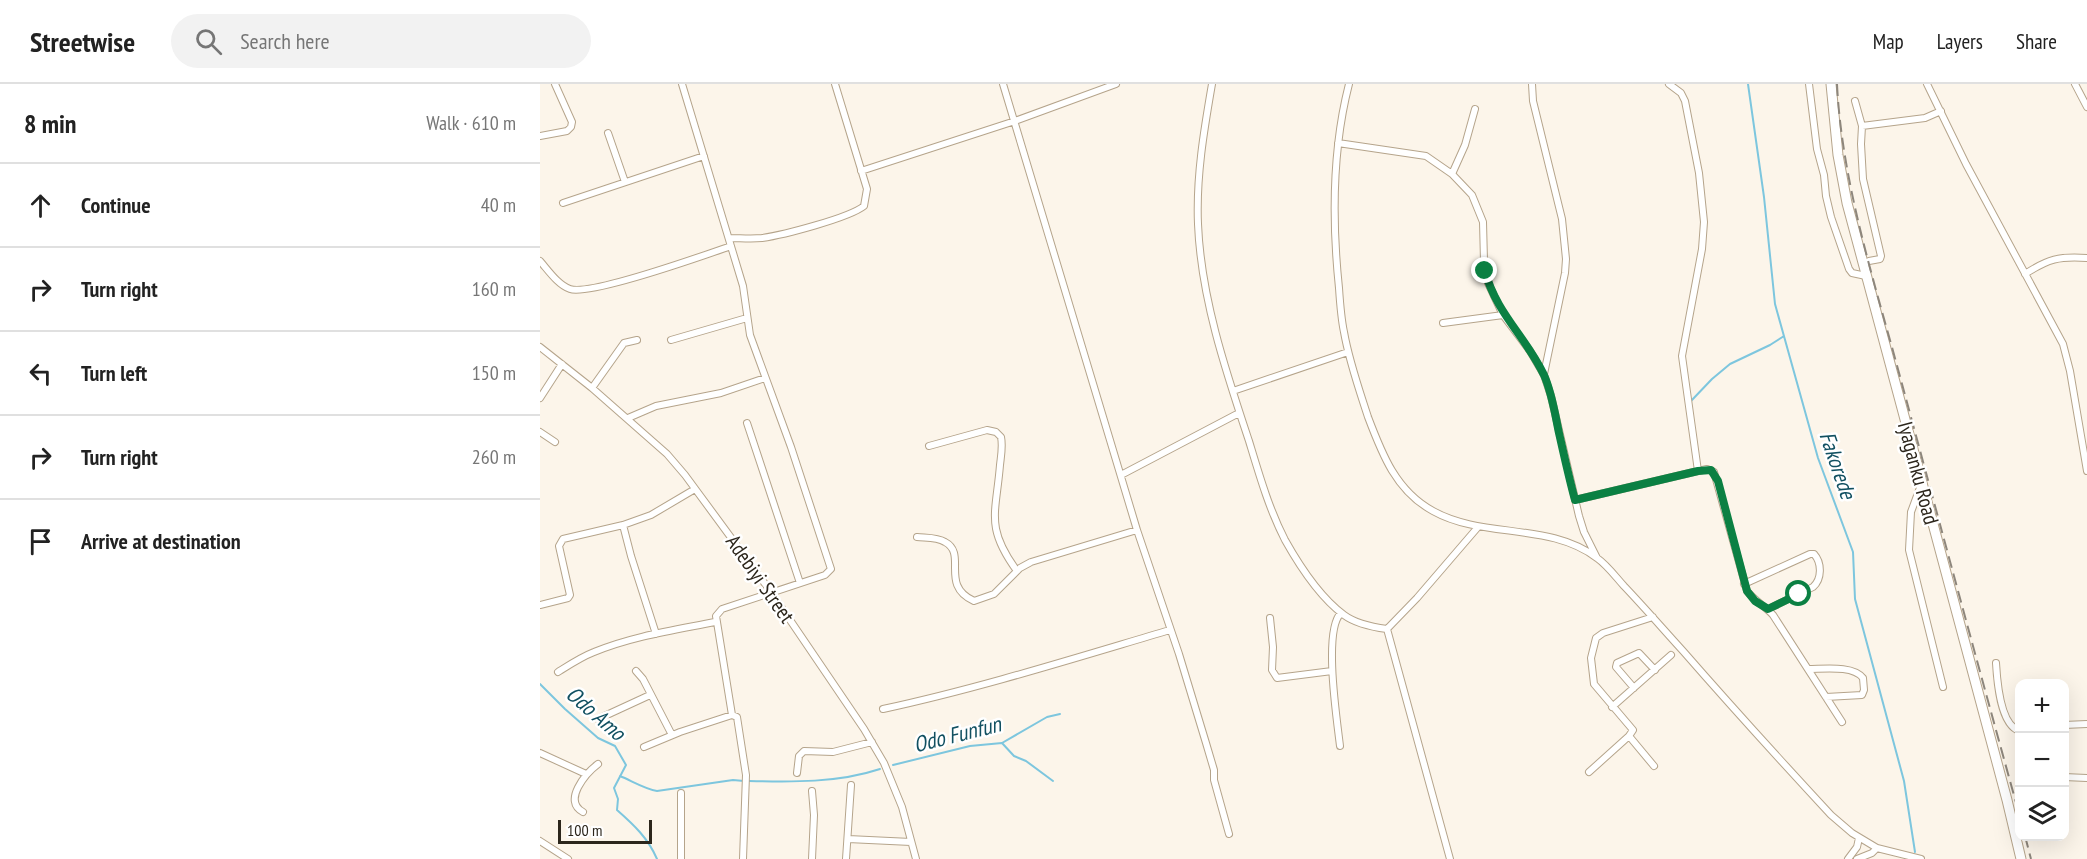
<!DOCTYPE html>
<meta charset="utf-8">
<style>
body{margin:0;font-family:"PT Sans Narrow",sans-serif;background:#f2f2f2;color:#222}
.controls{position:absolute;right:18px;bottom:18px;display:grid;overflow:hidden;border-radius:12px;box-shadow:0 6px 24px #0002}
.controls button{width:54px;height:54px;display:grid;place-items:center;padding:0;border:0;border-bottom:2px solid #e0e0e0;background:#fff;color:#222;font:30px sans-serif}
.scale{position:absolute;left:18px;bottom:15px;width:94px;box-sizing:border-box;padding-left:6px;border:3px solid #2c261c;border-top:0;font-size:16px;line-height:21px;white-space:nowrap;color:#2c261c;-webkit-text-stroke:4px #fff;paint-order:stroke}
.stop{position:absolute;width:18px;height:18px;margin:-14px;border:4px solid #0b8043;border-radius:50%;background:#fff}
.stop.end{background:#0b8043;border-color:#fff;box-shadow:0 2px 6px #0008}
.list{margin:0;padding:0;list-style:none}
h2{display:flex;justify-content:space-between;align-items:center;height:78px;margin:0;padding:0 24px;font-size:26px}
h2 small{font-size:20px;font-weight:400;color:#767676}
.list li{display:grid;grid-template-columns:39px 1fr auto;gap:18px;align-items:center;box-sizing:border-box;height:84px;padding:0 24px;border-top:2px solid #e0e0e0}
.list b{display:block;font-size:22px;white-space:nowrap}
.list em{font-size:20px;font-style:normal;color:#767676}
.icon{flex:none;width:33px;height:33px;fill:none;stroke:currentColor;stroke-width:2;stroke-linecap:round;stroke-linejoin:round}
.map{position:relative;flex:none;width:1547px;height:775px;overflow:hidden}
header{display:flex;align-items:center;gap:36px;box-sizing:border-box;height:84px;padding:0 30px;background:#fff;border-bottom:2px solid #e0e0e0}
header strong{font-size:28px}
nav{display:flex;gap:33px;margin-inline-start:auto;font-size:21px}
.search{width:420px;height:54px;background:#f2f2f2;display:flex;align-items:center;gap:15px;box-sizing:border-box;padding:0 21px;border-radius:33px;color:#767676;font-size:22px}
main{display:flex}
aside{flex:1;background:#fff}
.map>svg:first-child{display:block}
.lines{fill:none;stroke-linecap:round;stroke-linejoin:round}
.stream{stroke:#7dc6de;stroke-width:2}
.minor-casing{stroke:#b5a48b;stroke-width:8}
.trunk-casing{stroke:#b5a48b;stroke-width:11}
.minor{stroke:#fff;stroke-width:6}
.trunk{stroke:#fff;stroke-width:9}
.rail{stroke:#8d867c;stroke-width:2;stroke-dasharray:12 6;stroke-linecap:butt}
.route{stroke:#0b8043;stroke-width:8}
.labels{text-anchor:middle;stroke-width:5;stroke-linejoin:round;paint-order:stroke}
.street-label{font-size:21px;fill:#2c261c;stroke:#fff}
.water-label{font-size:22px;font-style:italic;fill:#115061;stroke:#fff}
</style>
<header>
<strong>Streetwise</strong>
<div class="search"><svg class="icon" aria-label="search" viewBox="0 0 24 24"><circle cx="10" cy="10" r="6"/><path d="M15 15l6 6"/></svg>Search here</div>
<nav><a>Map</a><a>Layers</a><a>Share</a></nav>
</header>
<main>
<aside>
<h2>8 min<small>Walk · 610 m</small></h2>
<ul class="list">
<li><svg class="icon" aria-label="ahead" viewBox="0 0 24 24"><path d="M12 20V5M6 11l6-6 6 6"/></svg><div><b>Continue</b></div><em>40 m</em></li>
<li><svg class="icon" aria-label="right" viewBox="0 0 24 24"><path d="M7 20v-9h11M14 6l5 5-5 5"/></svg><div><b>Turn right</b></div><em>160 m</em></li>
<li><svg class="icon" aria-label="left" viewBox="0 0 24 24"><path d="M17 20v-9H6M10 6l-5 5 5 5"/></svg><div><b>Turn left</b></div><em>150 m</em></li>
<li><svg class="icon" aria-label="right" viewBox="0 0 24 24"><path d="M7 20v-9h11M14 6l5 5-5 5"/></svg><div><b>Turn right</b></div><em>260 m</em></li>
<li><svg class="icon" aria-label="arrive" viewBox="0 0 24 24"><path d="M6 21V4h12l-3 4 3 4H6"/></svg><div><b>Arrive at destination</b></div></li>
</ul>
</aside>
<div class="map">
<svg width="1547" height="775" viewBox="0 0 1547 775">
<rect width="100%" height="100%" fill="#fcf5ea"/>
<g class="lines">
<path class="stream" d="M1208 0 1224 113 1235 220 1278 374 1313 468 1315 515 1364 697 1375 768
M1151 317 1172 295 1190 280 1230 261 1244 252
M0 600 25 625 58 654 75 662 86 681 74 704 78 715 77 726C94 741 108 754 117 775
M462 659 474 672 486 677 513 697
M353 681 430 662 462 659 507 633 520 630
M80 692C92 697 105 705 117 707L193 696 204 697
M209 697C252 698 298 699 340 685"/>
<g class="minor-casing">
<path id="minor" d="M142 0 203 202 210 251 251 363 291 485 285 491 182 525 176 532 192 631 197 633 206 691 203 775
M463 0 597 446 639 570 666 659 674 686V696L689 750
M672 0C664 46 656 93 658 140 661 214 686 288 709 357 719 390 729 425 745 456 759 481 781 514 804 531 816 540 832 543 847 545L877 514 938 443
M809 0C792 66 792 137 799 204 800 219 801 234 804 248 809 277 819 305 828 333 842 370 856 407 893 427 943 455 1010 438 1057 474 1067 481 1075 492 1084 502 1104 523 1123 545 1143 567 1191 622 1241 677 1291 731L1312 749 1337 764 1381 775
M992 0 993 17 1022 135 1026 175 1025 189 1004 290
M1129 0 1141 9 1145 17 1159 89 1164 138 1162 165 1142 272 1158 387
M1269 0 1277 65 1284 91 1286 112 1291 133 1309 185 1312 189 1326 192
M1387 0 1426 80 1523 260 1530 287 1547 387
M1535 0 1547 23
M1315 17 1322 42 1321 60 1323 95 1341 172 1340 175 1329 177 1323 181
M1322 42 1385 34 1401 27
M68 49 85 98
M0 52 27 47 31 43 32 38 15 0
M798 59 886 72 912 90 932 111 943 138 944 177 948 199 963 231 990 267 1004 291 1011 312 1039 432 1044 448 1057 474
M321 87 475 37 576 0
M912 90 925 61 935 25
M23 119 164 72
M189 154C200 154 211 155 222 154 243 151 309 134 324 122L327 105 295 0
M0 177C8 186 18 201 30 205 51 212 165 171 191 162
M1485 190C1508 175 1519 172 1547 174
M903 239 963 231
M131 256 207 234
M0 263 52 304 127 370 145 391 231 508 324 645 344 679 362 723 376 775
M52 304 84 259 97 256
M693 307 808 268
M0 314 22 280
M88 334 116 322 181 309 225 294
M207 339 260 499
M0 348 15 358
M389 362 447 346 456 348 461 353C463 362 461 372 460 381 456 430 445 443 477 487
M581 391 699 329
M1381 401 1371 428 1369 466 1403 603
M1035 416 1158 387 1167 385 1174 388 1207 507C1215 517 1225 522 1233 531L1302 638
M83 441 91 472 116 550
M377 453C386 454 397 453 405 458 428 470 399 501 434 517L454 510 480 484 491 478 597 446
M1204 500 1270 470H1274C1282 479 1282 495 1273 503L1228 525
M0 521 28 514 30 511 19 462 23 455 83 441 111 431 155 405
M730 534 733 563 732 586 737 594 792 587
M847 545 910 775
M1456 579C1457 596 1460 642 1480 647
M1268 585C1284 585 1313 581 1323 594L1324 606 1322 611 1286 613
M96 587 103 595 132 651
M18 588C29 581 41 573 54 568 93 552 135 546 175 538
M1094 604 1076 583 1077 579 1099 569 1115 586
M1072 623 1131 571
M343 625C440 604 535 574 630 546
M58 635 110 611
M1524 641 1547 640
M1089 652 1114 682
M800 662C797 636 783 546 801 529
M104 663 140 648 192 631
M0 669 46 690
M1049 688 1089 652 1093 646 1054 600 1051 574 1056 554 1063 549 1113 533
M257 689 259 672 264 667 293 668 332 658
M1524 693 1547 694
M272 707 274 731 272 775
M141 709V775
M43 728C22 717 46 689 58 680
M308 755 371 758
M0 757 28 775
M306 775 311 701
M1308 775 1317 763 1319 754
M1317 775 1332 769 1337 764"/>
</g>
<g class="trunk-casing">
<path id="trunk" d="M1291 0 1298 71 1307 119 1467 716 1481 775"/>
</g>
<use href="#minor" class="minor"/>
<use href="#trunk" class="trunk"/>
<path class="rail" d="M1297 0C1302 102 1336 202 1362 300 1401 444 1440 589 1480 733
M1485 752 1491 775"/>
</g>
<g class="lines">
<path class="route" d="M945 187C956 229 986 253 1004 291 1012 309 1015 330 1019 349 1024 371 1029 394 1035 416L1158 387 1171 386 1178 397 1207 507 1215 517 1228 525 1259 510"/>
</g>
<g class="labels">
<g class="street-label">
<text transform="translate(1378 389) rotate(75)" y="7">Iyaganku Road</text>
<text transform="translate(220 495) rotate(55)" y="7">Adebiyi Street</text>
</g>
<g class="water-label">
<text transform="translate(1298 381) rotate(71)" y="8">Fakorede</text>
<text transform="translate(56 629) rotate(41)" y="8">Odo Amo</text>
<text transform="translate(417 650) rotate(-14)" y="8">Odo Funfun</text>
</g>
</g>
</svg>
<div class="controls">
<button>+</button>
<button>−</button>
<button><svg class="icon" aria-label="layers" viewBox="0 0 24 24"><path d="M12 4l9 5-9 5-9-5zM3 14l9 5 9-5"/></svg></button>
</div>
<div class="scale">100 m</div>
<div class="stop" style="left:1259px;top:510px"></div>
<div class="stop end" style="left:945px;top:187px"></div>
</div>
</main>
